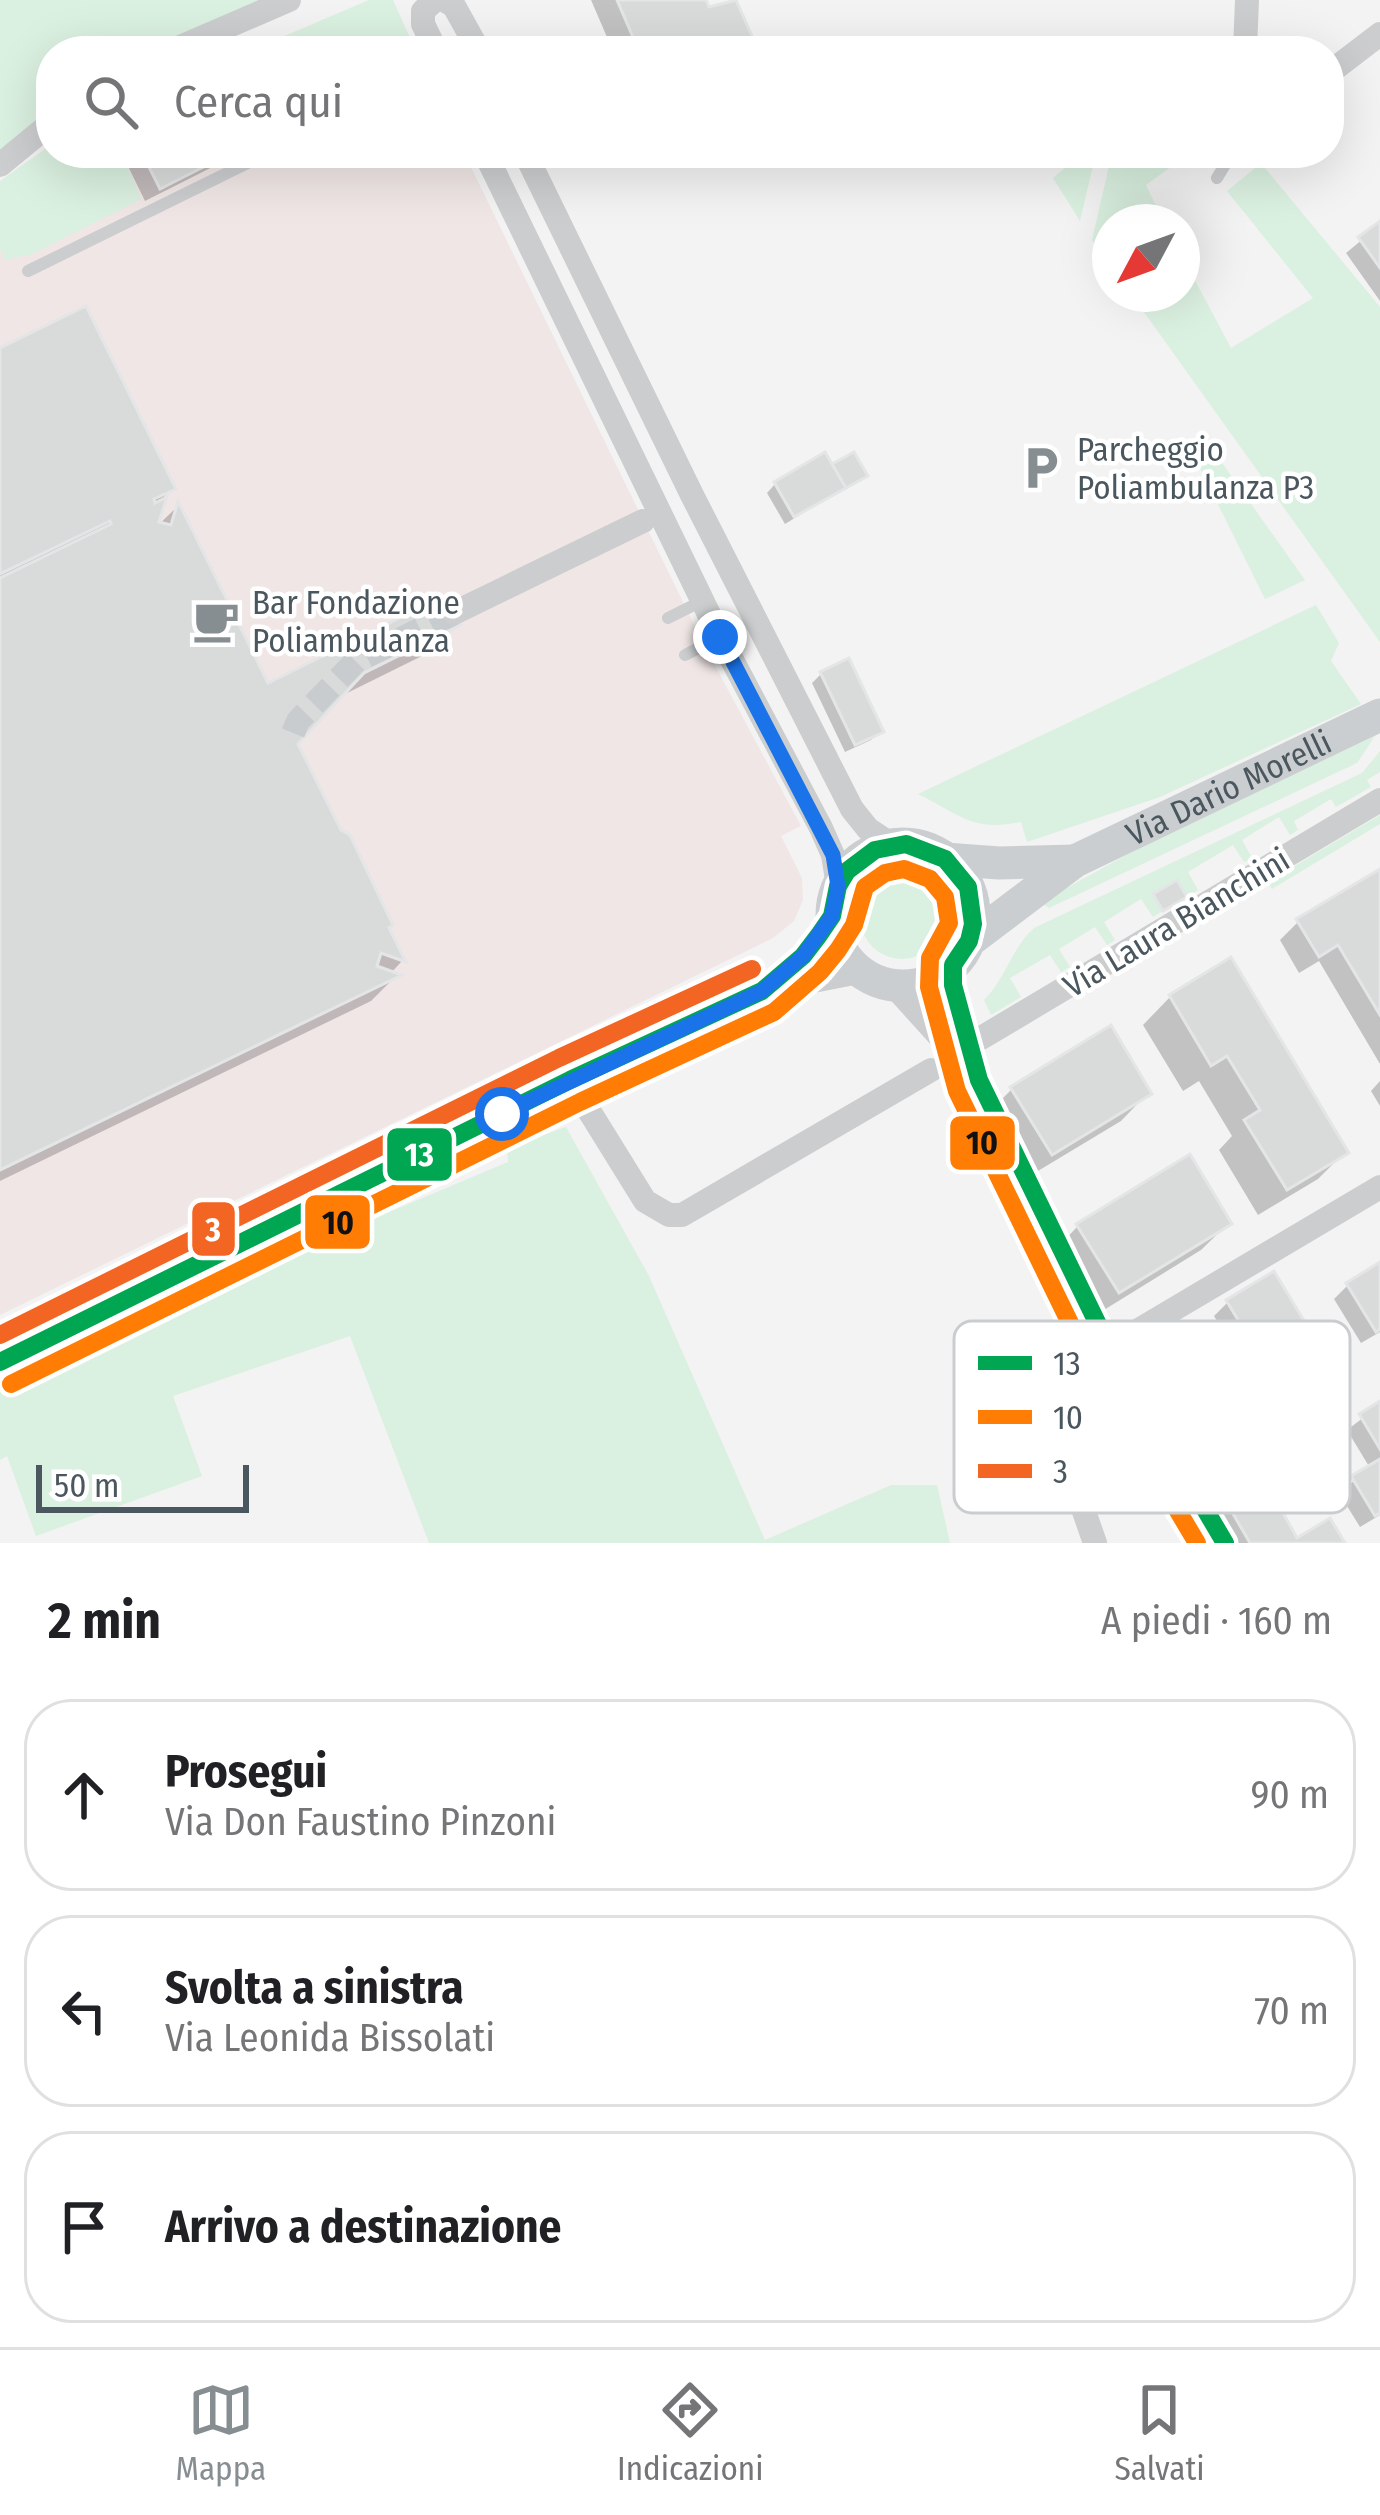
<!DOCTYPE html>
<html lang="it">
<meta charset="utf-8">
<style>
body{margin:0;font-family:"Fira Sans Condensed",sans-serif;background:#f6f6f6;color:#202124}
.compass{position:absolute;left:1092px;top:204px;width:108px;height:108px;border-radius:50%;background:#fff;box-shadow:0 12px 48px #0002;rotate:229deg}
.scale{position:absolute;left:36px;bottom:30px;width:213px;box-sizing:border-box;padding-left:12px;border:6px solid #4b575e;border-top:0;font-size:33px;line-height:42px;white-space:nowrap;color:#4b575e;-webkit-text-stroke:9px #fff;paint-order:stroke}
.stop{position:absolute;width:36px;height:36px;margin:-27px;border:9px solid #1a73e8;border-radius:50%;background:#fff}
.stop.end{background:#1a73e8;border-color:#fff;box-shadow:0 3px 12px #0008}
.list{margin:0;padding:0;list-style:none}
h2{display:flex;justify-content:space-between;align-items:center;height:156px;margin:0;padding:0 48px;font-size:51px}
h2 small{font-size:39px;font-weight:400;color:#757577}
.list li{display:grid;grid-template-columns:78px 1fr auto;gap:36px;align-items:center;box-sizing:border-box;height:192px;margin:0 24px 24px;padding:0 24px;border:3px solid #e0e0e0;border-radius:48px}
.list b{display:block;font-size:45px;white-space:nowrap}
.list p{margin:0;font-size:39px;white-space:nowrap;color:#757577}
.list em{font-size:39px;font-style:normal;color:#757577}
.icon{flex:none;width:66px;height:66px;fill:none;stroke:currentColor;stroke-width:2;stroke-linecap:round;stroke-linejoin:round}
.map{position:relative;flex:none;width:1380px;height:1543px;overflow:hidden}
.search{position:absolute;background:#fff;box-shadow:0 12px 48px #0002;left:36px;right:36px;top:36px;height:132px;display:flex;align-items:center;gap:30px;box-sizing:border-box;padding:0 42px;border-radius:48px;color:#757577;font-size:45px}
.sheet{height:804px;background:#fff}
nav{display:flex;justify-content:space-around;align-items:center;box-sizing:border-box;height:168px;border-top:3px solid #e0e0e0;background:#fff;font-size:33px;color:#757577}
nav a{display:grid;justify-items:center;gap:6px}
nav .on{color:#868e92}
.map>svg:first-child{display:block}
.medical{fill:#f0e6e6}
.green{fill:#daf0e0}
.shadow{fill:#0003}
.building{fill:#d9dbdb;stroke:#e4e5e6;stroke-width:3}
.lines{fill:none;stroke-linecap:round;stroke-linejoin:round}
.street-tunnel{stroke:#c9ccce;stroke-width:24;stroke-dasharray:24 12;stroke-linecap:butt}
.lane{stroke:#cbcdce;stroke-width:12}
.street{stroke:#cbcdce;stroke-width:24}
.secondary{stroke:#cbced0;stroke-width:33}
.bus-1-casing{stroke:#fff;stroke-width:27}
.bus-2-casing{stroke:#fff;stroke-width:27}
.bus-3-casing{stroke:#fff;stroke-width:27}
.bus-1{stroke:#00a651;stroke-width:18}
.bus-2{stroke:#ff7d04;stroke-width:18}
.bus-3{stroke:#f26522;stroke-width:18}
.route{stroke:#1a73e8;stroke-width:15}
.labels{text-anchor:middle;stroke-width:9;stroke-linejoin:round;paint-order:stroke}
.poi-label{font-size:33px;fill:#4b575e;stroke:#fff;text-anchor:start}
.street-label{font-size:33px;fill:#4b575e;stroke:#fff}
.key{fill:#fff;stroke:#c9cdcf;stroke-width:3}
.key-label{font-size:33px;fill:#4b575e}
.line-badge{stroke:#fff;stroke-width:4.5}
.badge-label{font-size:33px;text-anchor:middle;font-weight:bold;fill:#fff}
.pale-badge-label{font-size:33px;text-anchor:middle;font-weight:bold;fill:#111}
</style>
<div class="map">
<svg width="1380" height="1543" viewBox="0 0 1380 1543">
<rect width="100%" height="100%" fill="#f3f3f3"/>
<path class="medical" d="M51 145V153H464L704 645 801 826 781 836 802 878 803 900 794 921 773 938 0 1315V181Z"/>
<path class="green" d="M0 0H262L147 51H51V110L0 156Z
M369 0H393L416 51H249Z
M51 145V153H122L141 199 32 254 3 260 4 252 0 251V181Z
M1082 153H1096L1080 221 1053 178Z
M1112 153H1190L1146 185 1164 222H1110V265L1092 240Z
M1261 163 1380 307V642L1131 294H1182V256L1231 348 1313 298 1227 191Z
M1203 436 1305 580 1265 599 1188 444Z
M1316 605 1339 643 1331 661 1361 704 1160 797 1027 842 1021 822C972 832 961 815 918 794Z
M1375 736 1357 763 1049 908 1041 902 1150 842Z
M1380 751V772L1367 780 1371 787 1336 807 1331 799 1294 821 1298 830 1290 835 1279 817 1242 840 1252 858 1244 862 1233 845 1188 872 1198 890 1187 897 1176 880 1153 894 1163 911 1153 917 1141 899 1104 922 1115 940 1107 945 1095 927 1059 949 1070 967 1061 972 1050 955 1010 978 1021 997 991 1015 984 1000C1006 978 1011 949 1034 928L1362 773Z
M1380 815V824L1272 889 1268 882Z
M860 917a42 42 0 1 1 84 0a42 42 0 1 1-84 0Z
M566 1127 649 1276 765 1540 891 1485H937L950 1543H429L350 1336 173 1396 202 1476 36 1536 7 1456 0 1460V1376L508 1162 507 1148Z"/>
<path class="shadow" d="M591 0H703L707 11 732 0 751 42 742 51H613Z
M126 153H240L145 201 123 156Z
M1380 225V301L1346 253Z
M0 352 172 488 164 497 154 529 178 506 267 687 457 625 430 652 337 698 295 743 402 961 390 974 396 976 371 1001 0 1181Z
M775 484 839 491 785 524 767 493Z
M821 674 880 731 871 740 845 752 812 683Z
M1380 873V1064L1319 961 1299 973 1280 940 1298 922Z
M1170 997 1345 1152 1318 1179 1258 1215 1219 1150 1232 1136 1199 1081 1183 1091 1143 1025Z
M1380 1081V1106L1371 1091Z
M1012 1089 1148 1093 1121 1121 1023 1180 985 1116Z
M1229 1223 1201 1250 1091 1318 1051 1254 1078 1226Z
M1380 1265V1332L1361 1343 1334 1299 1348 1285Z
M1228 1302 1335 1378 1321 1392 1276 1419 1214 1316Z
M1380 1405V1515L1360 1527 1339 1493 1370 1468 1347 1430Z
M1223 1495 1296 1542 1342 1543H1228L1209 1509Z"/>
<path class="building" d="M617 0H706L709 7 736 0 755 43 736 51H639Z
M142 153H231L160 189Z
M1380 221V268L1358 237Z
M86 306 176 489 154 499 155 503 167 497 159 522 171 525 178 501 268 683 446 595 461 625 364 673 298 744 341 830 350 835 393 925 389 928 406 962 381 953 377 966 402 975 0 1170V578L111 524 110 521 0 574V348Z
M825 452 846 488 794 517 774 482Z
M854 452 868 476 846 488 832 464Z
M849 658 884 732 855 745 820 672Z
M1380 869V1015L1338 945 1319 957 1296 919Z
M1177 880 1187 897 1163 911 1153 894Z
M1231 957 1349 1153 1287 1190 1244 1120 1260 1110 1227 1056 1211 1066 1169 995Z
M1111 1025 1152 1094 1052 1155 1010 1087Z
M1190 1154 1232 1224 1119 1293 1076 1224Z
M1380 1262V1329L1376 1332 1346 1283Z
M1274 1271 1339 1379 1291 1408 1226 1300Z
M1380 1401V1449L1359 1414Z
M1380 1459V1513L1375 1516 1351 1476Z
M1259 1470 1297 1538 1330 1518 1345 1543H1250L1221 1493Z"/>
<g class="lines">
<path class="street-tunnel" d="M293 733 298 721 356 661 454 613"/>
<path class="lane" d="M1217 178 1232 153
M28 271 268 153
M668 618 702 601
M685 655 720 637
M966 1146 977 1132 999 1121"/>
<path class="street" d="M435 0 423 11V24L436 51
M444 0 454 6 479 51
M171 51 289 0
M1245 51 1247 0
M1329 73 1380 34
M485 153 720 637 821 828 833 855 838 886
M525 153 692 495 852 809 868 829 892 845
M0 165 51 123
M454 613 643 521
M953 965C952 1006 971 1041 979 1080L1109 1347 1225 1543
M894 986 979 1080
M764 989 803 956 832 916
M971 1044 1380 800
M570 1080 645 1201 669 1215H682L931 1070
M0 1362 570 1080 762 991 859 972
M1095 1543 1044 1397 1046 1385 1380 1187"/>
<g class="secondary">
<circle cx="903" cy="915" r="71"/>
<path d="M945 859 999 863 1075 861"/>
<path id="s1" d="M969 941 1075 861 1380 715"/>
</g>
<g class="bus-1-casing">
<path id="bus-1" d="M0 1362 570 1080 762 991 803 956 819 935 832 916 838 886 847 871 875 850 906 844 945 859 968 887 973 924 969 941 953 965V985L979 1080 1109 1347 1225 1543"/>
</g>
<g class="bus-2-casing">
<path id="bus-2" d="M11 1384 580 1102 774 1012 820 972 838 950 854 925 865 887 885 873 904 869 930 879 945 897 949 923 930 958 929 987 957 1091 1087 1358 1197 1543"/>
</g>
<g class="bus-3-casing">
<path id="bus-3" d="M0 1335 559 1058 752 969"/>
</g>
<use href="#bus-1" class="bus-1"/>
<use href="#bus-2" class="bus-2"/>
<use href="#bus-3" class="bus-3"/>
</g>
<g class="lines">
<path class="route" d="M502 1114 762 991 803 956 832 916 838 886 833 855 720 637"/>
</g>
<defs>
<g id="parking-bare" transform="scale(3.6)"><path d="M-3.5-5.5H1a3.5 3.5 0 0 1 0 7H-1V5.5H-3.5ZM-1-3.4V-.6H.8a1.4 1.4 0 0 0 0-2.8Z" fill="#868e92" stroke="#fff" stroke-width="2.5" paint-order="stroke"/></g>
<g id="cafe-bare" transform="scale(3.6)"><path d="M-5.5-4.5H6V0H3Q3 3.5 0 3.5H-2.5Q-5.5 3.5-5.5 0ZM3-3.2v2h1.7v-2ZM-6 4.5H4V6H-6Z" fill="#868e92" stroke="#fff" stroke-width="2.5" paint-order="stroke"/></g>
</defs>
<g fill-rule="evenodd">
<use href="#parking-bare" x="1041" y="468"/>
<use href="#cafe-bare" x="216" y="621"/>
</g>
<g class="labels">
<g class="poi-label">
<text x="1077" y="461">Parcheggio<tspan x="1077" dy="38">Poliambulanza P3</tspan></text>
<text x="252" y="614">Bar Fondazione<tspan x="252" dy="38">Poliambulanza</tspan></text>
</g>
<g class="street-label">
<text dy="12" stroke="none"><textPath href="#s1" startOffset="303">Via Dario Morelli</textPath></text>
<text transform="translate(1176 922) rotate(-31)" y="12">Via Laura Bianchini</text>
</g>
</g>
<rect x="954" y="1321" width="396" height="192" rx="18" class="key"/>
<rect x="978" y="1356" width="54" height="14" fill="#00a651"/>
<rect x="978" y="1410" width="54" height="14" fill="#ff7d04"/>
<rect x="978" y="1464" width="54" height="14" fill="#f26522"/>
<g class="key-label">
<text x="1053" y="1375">13</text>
<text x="1053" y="1429">10</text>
<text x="1053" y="1483">3</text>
</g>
<g class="line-badge">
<rect x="948" y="1114" width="69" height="58" rx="12" fill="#ff7d04"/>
<rect x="385" y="1126" width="69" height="57" rx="12" fill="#00a651"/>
<rect x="303" y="1193" width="69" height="58" rx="12" fill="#ff7d04"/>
<rect x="190" y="1200" width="47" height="58" rx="12" fill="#f26522"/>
</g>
<g class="badge-label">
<text x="419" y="1166">13</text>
<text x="213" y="1241">3</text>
</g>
<g class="pale-badge-label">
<text x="982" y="1154">10</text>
<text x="338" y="1234">10</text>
</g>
</svg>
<svg class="compass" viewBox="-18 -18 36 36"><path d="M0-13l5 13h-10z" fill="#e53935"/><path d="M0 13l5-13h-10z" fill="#757577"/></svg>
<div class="scale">50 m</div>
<div class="stop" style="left:502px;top:1114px"></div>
<div class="stop end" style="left:720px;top:637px"></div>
<div class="search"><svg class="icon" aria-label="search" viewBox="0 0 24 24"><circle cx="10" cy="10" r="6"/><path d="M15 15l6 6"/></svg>Cerca qui</div>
</div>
<section class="sheet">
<h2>2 min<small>A piedi · 160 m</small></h2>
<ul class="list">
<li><svg class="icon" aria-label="ahead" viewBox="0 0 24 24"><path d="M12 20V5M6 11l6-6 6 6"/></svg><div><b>Prosegui</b><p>Via Don Faustino Pinzoni</p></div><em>90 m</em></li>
<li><svg class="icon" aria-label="left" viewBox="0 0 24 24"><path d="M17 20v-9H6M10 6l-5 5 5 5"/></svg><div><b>Svolta a sinistra</b><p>Via Leonida Bissolati</p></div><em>70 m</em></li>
<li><svg class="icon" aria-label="arrive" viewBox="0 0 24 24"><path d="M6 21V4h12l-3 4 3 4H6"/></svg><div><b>Arrivo a destinazione</b></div></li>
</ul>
</section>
<nav>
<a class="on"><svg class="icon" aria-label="map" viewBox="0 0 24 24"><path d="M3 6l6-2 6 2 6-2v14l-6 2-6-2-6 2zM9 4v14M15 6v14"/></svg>Mappa</a>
<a><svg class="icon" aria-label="directions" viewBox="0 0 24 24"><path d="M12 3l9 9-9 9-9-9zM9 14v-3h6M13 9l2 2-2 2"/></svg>Indicazioni</a>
<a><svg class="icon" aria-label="saved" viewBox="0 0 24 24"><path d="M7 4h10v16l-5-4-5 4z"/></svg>Salvati</a>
</nav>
